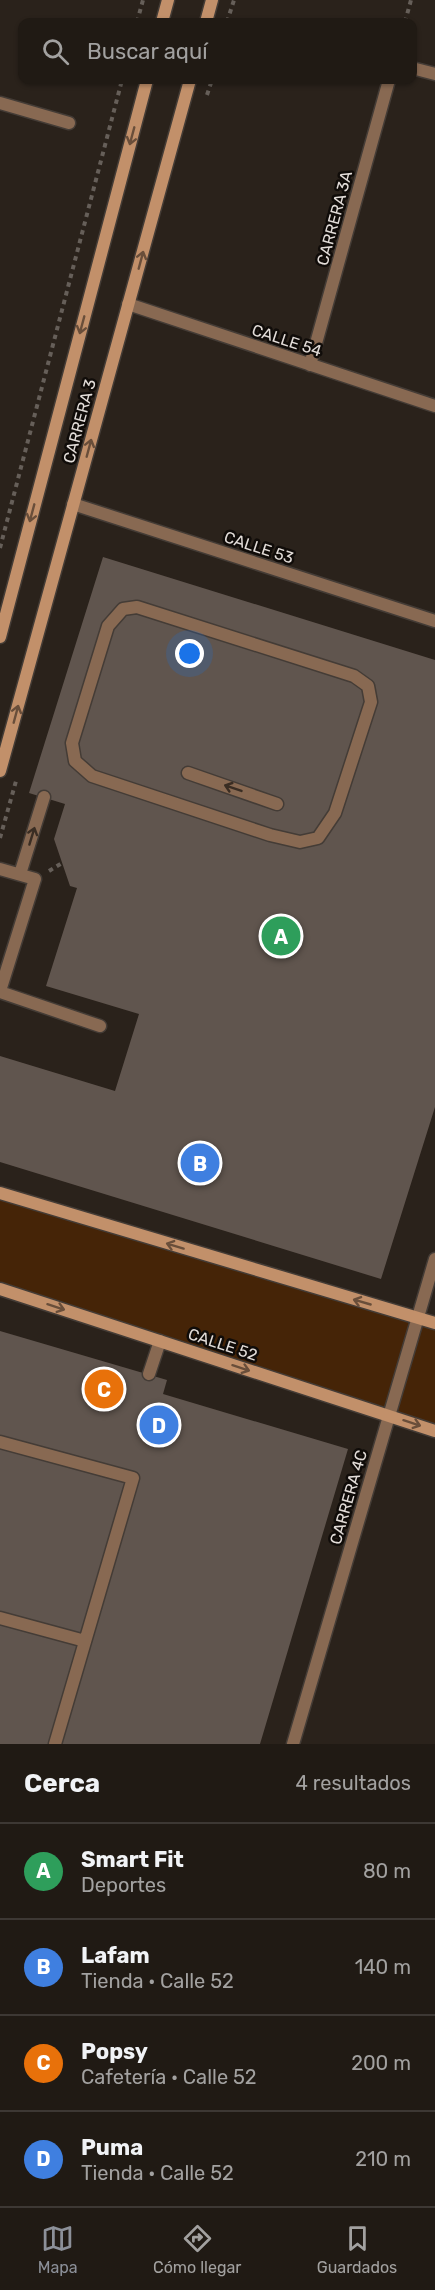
<!DOCTYPE html>
<html lang="es">
<meta charset="utf-8">
<style>
body{margin:0;font-family:Rubik,sans-serif;background:#28231d;color:#f1f3f6}
.you{position:absolute;left:190px;top:654px;width:21px;height:21px;margin:-15px;border:4px solid #fff;border-radius:50%;background:#1a73e8;box-shadow:0 0 0 9px #1a73e833}
.badge{display:grid;place-items:center;width:39px;height:39px;border-radius:50%;background:#8c9099;color:#fff;font-size:20px;font-weight:700}
.pin{position:absolute;translate:-50% -50%;border:3px solid #fff;box-shadow:0 2px 6px #0006}
.list{margin:0;padding:0;list-style:none}
h2{display:flex;justify-content:space-between;align-items:center;height:78px;margin:0;padding:0 24px;font-size:26px}
h2 small{font-size:20px;font-weight:400;color:#a2a1a0}
.list li{display:grid;grid-template-columns:39px 1fr auto;gap:18px;align-items:center;box-sizing:border-box;height:96px;padding:0 24px;border-top:2px solid #3d3834}
.list b{display:block;font-size:22px;white-space:nowrap}
.list p{margin:0;font-size:20px;white-space:nowrap;color:#a2a1a0}
.list em{font-size:20px;font-style:normal;color:#a2a1a0}
.icon{flex:none;width:33px;height:33px;fill:none;stroke:currentColor;stroke-width:2;stroke-linecap:round;stroke-linejoin:round}
.map{position:relative;flex:none;width:435px;height:1744px;overflow:hidden}
.search{position:absolute;background:#201a14;box-shadow:0 2px 4px #0004;left:18px;right:18px;top:18px;height:66px;display:flex;align-items:center;gap:15px;box-sizing:border-box;padding:0 21px;border-radius:12px;color:#a2a1a0;font-size:22px}
.sheet{height:462px;background:#201a14}
nav{display:flex;justify-content:space-around;align-items:center;box-sizing:border-box;height:84px;border-top:2px solid #3d3834;background:#201a14;font-size:16px;color:#a2a1a0}
nav a{display:grid;justify-items:center;gap:3px}
nav .on{color:#8c9099}
.map>svg:first-child{display:block}
.green{fill:#452407}
.building{fill:#60554e}
.lines{fill:none;stroke-linecap:round;stroke-linejoin:round}
.lane-casing{stroke:#443c36;stroke-width:15}
.street-casing{stroke:#443c36;stroke-width:15}
.secondary-casing{stroke:#443c36;stroke-width:15}
.path{stroke:#665f59;stroke-width:4;stroke-dasharray:4.5 4.5;stroke-linecap:butt}
.lane{stroke:#886952;stroke-width:12}
.street{stroke:#886952;stroke-width:12}
.secondary{stroke:#c2906a;stroke-width:12}
.oneway{stroke:#694e3a}
.oneway2{stroke:#3a2d23}
.labels{text-anchor:middle;stroke-width:5;stroke-linejoin:round;paint-order:stroke}
.street-label{font-size:16px;fill:#e3ddd9;stroke:#100c09}
</style>
<div class="map">
<svg width="435" height="1744" viewBox="0 0 435 1744">
<rect width="100%" height="100%" fill="#2a221b"/>
<path class="green" d="M0 1193 435 1323V1431L0 1289Z"/>
<path class="building" d="M103 557 435 660V1107L381 1279 0 1162V1056L115 1091 139 1014 46 986 77 888 70 886 54 839 65 804 29 793Z
M0 1331 167 1380 163 1394 348 1449 260 1744H0Z"/>
<g class="lines">
<g class="lane-casing">
<path id="lane" d="M0 103 69 123
M137 607 354 676 368 686 371 702 335 813 318 838 300 842 270 835 92 776 75 761 72 743 108 626 123 609Z
M188 773 277 804
M0 869 35 879 0 991
M20 874 44 797
M0 992 100 1026
M149 1374 160 1341
M0 1442 133 1478 55 1744
M0 1618 85 1641"/>
</g>
<g class="street-casing">
<path id="street" d="M412 68 435 74
M128 304 435 406
M310 365 389 80
M73 504 435 621
M293 1744 435 1259"/>
</g>
<g class="secondary-casing">
<path id="secondary" d="M162 22 168 0
M206 22 212 0
M0 637 147 80
M0 771 190 80
M0 1193 435 1323
M0 1289 435 1431"/>
</g>
<path class="path" d="M137 22 143 0
M227 22 234 0
M405 22 411 0
M207 95 212 80
M0 548 122 80
M0 838 16 781
M49 871 62 863"/>
<use href="#lane" class="lane"/>
<use href="#street" class="street"/>
<use href="#secondary" class="secondary"/>
</g>
<defs><path id="oneway-shaft" d="M-6 0H5M1.5-3L5.5 0L1.5 3" fill="none" stroke-width="1.6" stroke-linecap="round" stroke-linejoin="round" transform="scale(1.5)"/></defs>
<g class="oneway">
<use href="#oneway-shaft" transform="translate(132 136) rotate(105)"/>
<use href="#oneway-shaft" transform="translate(141 260) rotate(-75)"/>
<use href="#oneway-shaft" transform="translate(82 325) rotate(105)"/>
<use href="#oneway-shaft" transform="translate(89 448) rotate(-75)"/>
<use href="#oneway-shaft" transform="translate(32 513) rotate(105)"/>
<use href="#oneway-shaft" transform="translate(16 714) rotate(-75)"/>
<use href="#oneway-shaft" transform="translate(175 1246) rotate(-163)"/>
<use href="#oneway-shaft" transform="translate(362 1302) rotate(-164)"/>
<use href="#oneway-shaft" transform="translate(56 1307) rotate(18)"/>
<use href="#oneway-shaft" transform="translate(241 1368) rotate(18)"/>
<use href="#oneway-shaft" transform="translate(412 1423) rotate(18)"/>
</g>
<g class="oneway2">
<use href="#oneway-shaft" transform="translate(233 788) rotate(-161)"/>
<use href="#oneway-shaft" transform="translate(32 836) rotate(-73)"/>
</g>
<g class="labels">
<g class="street-label">
<text transform="translate(334 218) rotate(-75)" y="6">CARRERA 3A</text>
<text transform="translate(287 340) rotate(18)" y="6">CALLE 54</text>
<text transform="translate(79 421) rotate(-75)" y="6">CARRERA 3</text>
<text transform="translate(259 547) rotate(18)" y="6">CALLE 53</text>
<text transform="translate(223 1344) rotate(18)" y="6">CALLE 52</text>
<text transform="translate(348 1497) rotate(-74)" y="6">CARRERA 4C</text>
</g>
</g>
</svg>
<div class="you"></div>
<div class="pin badge" style="left:281px;top:936px;background:#2e9e5b">A</div>
<div class="pin badge" style="left:200px;top:1163px;background:#3f7fe0">B</div>
<div class="pin badge" style="left:104px;top:1389px;background:#e8710a">C</div>
<div class="pin badge" style="left:159px;top:1425px;background:#3f7fe0">D</div>
<div class="search"><svg class="icon" aria-label="search" viewBox="0 0 24 24"><circle cx="10" cy="10" r="6"/><path d="M15 15l6 6"/></svg>Buscar aquí</div>
</div>
<section class="sheet">
<h2>Cerca<small>4 resultados</small></h2>
<ul class="list">
<li><span class="badge" style="background:#2e9e5b">A</span><div><b>Smart Fit</b><p>Deportes</p></div><em>80 m</em></li>
<li><span class="badge" style="background:#3f7fe0">B</span><div><b>Lafam</b><p>Tienda · Calle 52</p></div><em>140 m</em></li>
<li><span class="badge" style="background:#e8710a">C</span><div><b>Popsy</b><p>Cafetería · Calle 52</p></div><em>200 m</em></li>
<li><span class="badge" style="background:#3f7fe0">D</span><div><b>Puma</b><p>Tienda · Calle 52</p></div><em>210 m</em></li>
</ul>
</section>
<nav>
<a class="on"><svg class="icon" aria-label="map" viewBox="0 0 24 24"><path d="M3 6l6-2 6 2 6-2v14l-6 2-6-2-6 2zM9 4v14M15 6v14"/></svg>Mapa</a>
<a><svg class="icon" aria-label="directions" viewBox="0 0 24 24"><path d="M12 3l9 9-9 9-9-9zM9 14v-3h6M13 9l2 2-2 2"/></svg>Cómo llegar</a>
<a><svg class="icon" aria-label="saved" viewBox="0 0 24 24"><path d="M7 4h10v16l-5-4-5 4z"/></svg>Guardados</a>
</nav>
